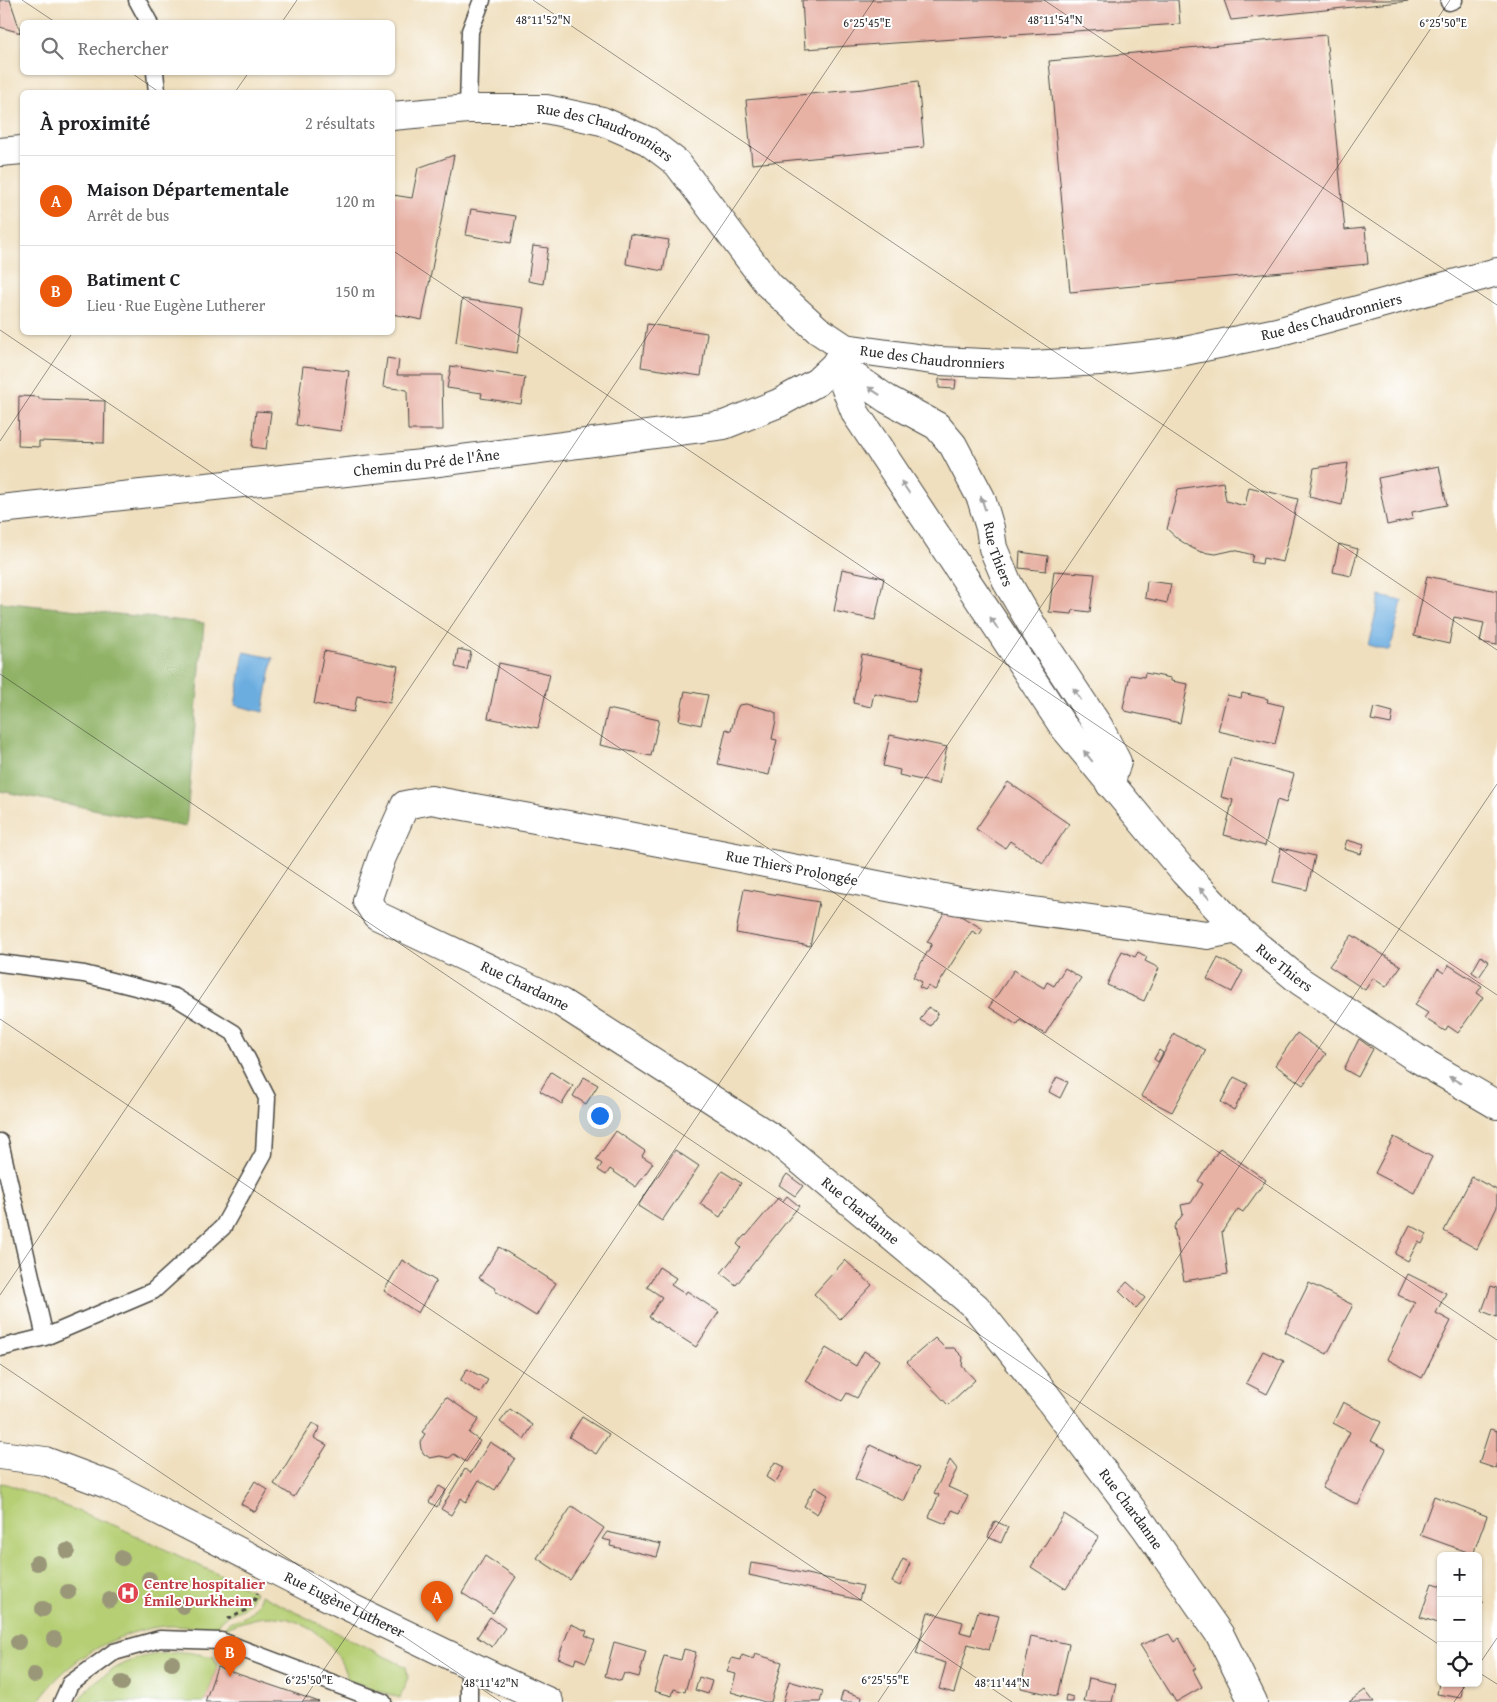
<!DOCTYPE html>
<html lang="fr">
<meta charset="utf-8">
<style>
body{margin:0;font-family:"Gentium Book Plus",serif;background:#f2f2f2;color:#202124}
.controls{position:absolute;right:15px;bottom:15px;display:grid;overflow:hidden;border-radius:8px;box-shadow:0 1px 4px #0004}
.controls button{width:45px;height:45px;display:grid;place-items:center;padding:0;border:0;border-bottom:1px solid #e0e0e0;background:#fff;color:#202124;font:25px sans-serif}
.you{position:absolute;left:599px;top:1115px;width:18px;height:18px;margin:-12px;border:4px solid #fff;border-radius:50%;background:#1a73e8;box-shadow:0 0 0 8px #1a73e833}
.badge{display:grid;place-items:center;width:32px;height:32px;border-radius:50%;background:#ea580c;color:#fff;font-size:16px;font-weight:700}
.pin{position:absolute;translate:-50% -41px;filter:drop-shadow(0 1px 2px #0008)}
.pin::after{content:'';position:absolute;top:26px;width:18px;height:15px;background:inherit;clip-path:polygon(0 0,100% 0,50% 100%)}
.list{margin:0;padding:0;list-style:none}
h2{display:flex;justify-content:space-between;align-items:center;height:65px;margin:0;padding:0 20px;font-size:21px}
h2 small{font-size:16px;font-weight:400;color:#757577}
.list li{display:grid;grid-template-columns:32px 1fr auto;gap:15px;align-items:center;box-sizing:border-box;height:90px;padding:0 20px;border-top:1px solid #e0e0e0}
.list b{display:block;font-size:19px;white-space:nowrap}
.list p{margin:0;font-size:16px;white-space:nowrap;color:#757577}
.list em{font-size:16px;font-style:normal;color:#757577}
.icon{flex:none;width:28px;height:28px;fill:none;stroke:currentColor;stroke-width:2;stroke-linecap:round;stroke-linejoin:round}
.map{position:relative;flex:none;width:1497px;height:1702px;overflow:hidden}
.search{position:absolute;background:#fff;box-shadow:0 1px 4px #0004;left:20px;top:20px;width:375px;height:55px;display:flex;align-items:center;gap:12px;box-sizing:border-box;padding:0 18px;border-radius:8px;color:#757577;font-size:19px}
.panel{position:absolute;background:#fff;box-shadow:0 1px 4px #0004;left:20px;top:90px;width:375px;height:245px;border-radius:8px}
.map>svg:first-child{display:block}
.green{fill:#b6cf75;stroke:#707d50}
.forest{fill:#90b266;stroke:#5e6e48}
.water{fill:#6cade0;stroke:#4c6c86}
.building{fill:#e7b1a4}
.lines{fill:none;stroke-linecap:round;stroke-linejoin:round}
.lane-casing{stroke:#484641;stroke-width:19}
.street-casing{stroke:#484641;stroke-width:30}
.path{stroke:#484641;stroke-width:3;stroke-dasharray:4 4;stroke-linecap:butt}
.lane{stroke:#fff;stroke-width:16}
.street{stroke:#fff;stroke-width:28}
.tree{fill:#9a9779}
.oneway{fill:#a0a0a0}
.ticks{fill:none;stroke:#2b2b2b;stroke-width:1;stroke-opacity:0.45}
.labels{text-anchor:middle;stroke-width:4;stroke-linejoin:round;paint-order:stroke}
.street-label{font-size:15px;fill:#2b2b2b;stroke:#fff}
.health-label{font-size:15px;font-weight:bold;fill:#be3a42;stroke:#fff;text-anchor:start}
.ticks-label{font-size:12px;text-anchor:middle;fill:#2b2b2b;stroke:#fff;stroke-width:4;stroke-linejoin:round;paint-order:stroke}
</style>
<div class="map">
<svg width="1497" height="1702" viewBox="0 0 1497 1702">
<rect width="100%" height="100%" fill="#fff"/>
<filter id="ink" filterUnits="userSpaceOnUse"><feTurbulence type="fractalNoise" baseFrequency=".02" numOctaves="2"/><feDisplacementMap in="SourceGraphic" scale="10" xChannelSelector="R" yChannelSelector="G"/><feConvolveMatrix kernelMatrix="1 2 1 2 8 2 1 2 1" color-interpolation-filters="sRGB"/></filter>
<filter id="wash" filterUnits="userSpaceOnUse"><feTurbulence type="fractalNoise" baseFrequency=".0096" numOctaves="4" result="noise"/><feDisplacementMap in="SourceGraphic" scale="20" xChannelSelector="R" yChannelSelector="G"/><feGaussianBlur stdDeviation="1.12" result="paint"/><feColorMatrix in="noise" values="0 0 0 0 0 0 0 0 0 0 0 0 0 0 0 0 0 1.4 0 .05"/><feComposite in="paint" operator="in"/></filter>
<g filter="url(#wash)">
<rect width="100%" height="100%" fill="#efdfbe"/>
<path class="green" d="M0 1483 7 1484 116 1526 255 1592C252 1599 248 1606 240 1610 229 1615 220 1616 216 1629 199 1630 183 1625 166 1626 118 1630 64 1661 38 1702H0Z
M261 1595 406 1667 408 1677 400 1698 348 1680C344 1669 340 1658 333 1649 319 1631 292 1615 269 1617 253 1617 238 1624 224 1628 229 1619 236 1621 244 1617 253 1612 258 1604 261 1595Z
M186 1652 214 1657 217 1667 205 1702H78C92 1679 121 1662 147 1656 160 1653 174 1653 186 1652Z"/>
<path class="forest" d="M0 602 204 623 186 827 0 791Z"/>
<path class="water" d="M1380 596 1402 601 1390 651 1368 645Z
M244 652 273 658 263 712 235 705Z"/>
<g id="blocks">
<path class="building" d="M0 0H10L21 33 0 27Z
M802 0H1178L1180 24 805 49Z
M1224 0H1409V1L1231 20Z
M1326 35 1345 230 1365 228 1368 264 1070 292 1049 61Z
M918 81 924 147 752 164 746 100 863 89Z
M454 155 422 320 392 314 393 195 412 198 418 168Z
M471 209 516 216 511 243 466 235Z
M630 234 669 240 663 271 626 264Z
M533 246 548 248 543 284 528 281Z
M462 299 524 308 517 353 456 342Z
M647 324 707 333 701 376 641 367Z
M387 358 399 360 397 375H442L443 430H408L407 390 383 387Z
M303 366 349 371 341 431 296 425Z
M451 366 525 377 521 404 481 398 482 393 447 388Z
M939 379 956 380 955 389 939 388Z
M19 396 39 397V399L105 401 104 443 39 441V447L18 446Z
M256 411 271 412 266 449 252 447Z
M1348 463 1342 505 1309 497 1314 468Z
M1439 466 1447 505 1412 512 1413 519 1387 525 1378 478Z
M1223 482 1226 501 1245 506 1249 487 1298 499 1283 562 1263 558 1262 564 1251 562 1253 555 1234 550 1216 554 1201 552 1192 548 1178 539 1167 529 1178 489Z
M1339 544 1358 549 1351 576 1333 572Z
M1020 552 1048 556 1046 571 1019 568Z
M842 569 884 578 875 620 834 611Z
M1054 571 1095 574 1090 612 1073 610 1072 614 1049 612Z
M1427 576 1497 591V645L1480 642 1484 623 1454 617 1449 644 1414 636Z
M1147 581 1171 584 1167 603 1145 598Z
M458 649 471 652 467 670 455 667Z
M324 651 398 666 390 703 357 696 354 712 314 704Z
M862 654 923 667 915 702 874 693 871 707 853 703Z
M499 663 550 674 538 728 488 718Z
M1145 673 1171 678V681L1188 684 1180 723 1125 711 1123 708 1130 675 1144 677Z
M685 691 708 695 701 725 679 720Z
M1242 693 1268 699 1267 702 1284 706 1275 744 1218 731 1227 695 1241 698Z
M746 704 770 710 776 713V720L772 739 777 740 769 775 718 764 726 729 731 731 736 711 739 705Z
M1374 707 1393 712 1391 724 1371 720Z
M608 709 659 720 651 756 600 745Z
M890 735 947 747 939 784 899 775 900 770 883 766Z
M1231 758 1294 774 1286 803 1277 800 1265 846 1224 835 1233 800 1221 797Z
M1008 782 1069 824 1043 863 1010 841 1005 848 976 829Z
M1347 840 1364 845 1361 854 1344 849Z
M1281 848 1315 856 1307 890 1273 882Z
M744 889 819 902 810 946 736 933Z
M947 908 983 929 979 935 972 931 935 990 928 986 925 990 919 987 922 982 913 977 932 944 927 942Z
M1352 935 1401 966 1386 987 1373 978 1365 990 1329 966Z
M1122 951 1135 957 1138 952 1147 957 1145 961 1159 968 1144 1001 1107 985Z
M1481 956 1489 962 1479 977 1472 972Z
M1218 958 1243 971 1232 992 1207 979Z
M1449 965 1482 986 1477 993 1483 997 1458 1033 1448 1026 1445 1031 1424 1018 1428 1013 1415 1005 1438 969 1444 973Z
M1065 968 1081 978 1045 1034 1020 1020 1017 1025 989 1007 1014 970 1044 988 1047 982 1054 986Z
M928 1007 938 1013 931 1026 920 1020Z
M1297 1033 1326 1054 1303 1085 1275 1065Z
M1174 1034 1206 1050 1172 1112 1141 1096Z
M1359 1039 1373 1049 1358 1077 1344 1069Z
M1159 1050 1163 1053 1158 1062 1154 1059Z
M551 1072 573 1086 562 1104 540 1091Z
M584 1077 598 1085 586 1104 573 1096Z
M1057 1077 1068 1082 1060 1098 1049 1092Z
M1234 1077 1248 1084 1234 1110 1221 1102Z
M616 1131 645 1151 642 1156 653 1163 636 1187 610 1169 606 1175 598 1170 602 1164 596 1160Z
M1394 1137 1432 1157 1414 1193 1375 1173Z
M1220 1148 1266 1180 1243 1212 1238 1209 1222 1232 1228 1274 1184 1281 1174 1227 1183 1214 1181 1205 1191 1203 1203 1184 1198 1181Z
M675 1150 699 1166 662 1221 638 1206Z
M722 1171 741 1183 720 1217 700 1204Z
M787 1174 803 1186 795 1196 779 1185Z
M1472 1177 1497 1190V1207L1477 1249 1444 1231Z
M787 1196 799 1206 736 1285 721 1273 741 1248 737 1244 745 1235 746 1236 778 1198 783 1201Z
M1410 1225 1427 1234 1422 1244 1418 1242 1408 1261 1395 1254Z
M499 1247 556 1283 536 1316 495 1291 496 1289 479 1278Z
M402 1260 436 1281 418 1313 384 1291Z
M845 1260 872 1285 840 1319 814 1294Z
M659 1267 676 1278 671 1285 685 1294 687 1291 719 1312 696 1347 649 1317 662 1297 647 1287Z
M1408 1274 1446 1293 1436 1313 1451 1321 1422 1378 1387 1359 1415 1303 1398 1295Z
M1127 1282 1145 1298 1136 1308 1119 1291Z
M1309 1283 1353 1305 1327 1354 1285 1332Z
M1491 1286 1497 1288V1317L1482 1311Z
M935 1338 945 1348H954L963 1357 962 1366 975 1380 948 1405 907 1362Z
M826 1348 856 1366 864 1351 879 1360 857 1398 847 1393 842 1401 806 1381Z
M1263 1351 1284 1361 1267 1394 1246 1383Z
M467 1369 488 1380 480 1393 460 1381Z
M446 1397 479 1419 469 1433 480 1441 466 1462 454 1454 449 1458 440 1456 430 1458 424 1454 421 1449 420 1442 425 1434 422 1432Z
M1343 1402 1381 1422 1371 1441 1386 1449 1358 1505 1322 1488 1350 1432 1333 1423Z
M510 1409 533 1425 524 1439 500 1422Z
M582 1417 609 1434 596 1454 569 1437Z
M312 1423 320 1427 314 1438 327 1445 294 1497 274 1484Z
M1490 1429 1497 1431V1469L1479 1463Z
M490 1442 515 1458 495 1490 479 1480 466 1502 461 1498 451 1515 441 1509 465 1469 471 1473Z
M870 1445 919 1468 904 1501 855 1479Z
M950 1460 957 1469 948 1487 968 1496 960 1513 952 1510 946 1524 929 1517 939 1495 934 1493Z
M775 1462 785 1467 775 1483 766 1477Z
M255 1481 268 1490 255 1512 241 1504Z
M439 1486 446 1490 437 1507 429 1502Z
M815 1487 828 1495 817 1514 804 1506Z
M1434 1496 1487 1516 1473 1554 1420 1535Z
M572 1506 604 1528 570 1580 537 1558Z
M1064 1514 1099 1536 1066 1589 1031 1567Z
M995 1521 1008 1527 1001 1543 988 1537Z
M607 1532 661 1544 657 1557 610 1546 611 1541 602 1539Z
M485 1556 516 1577 493 1613 462 1593Z
M903 1559 910 1563 900 1586 892 1582Z
M751 1563 769 1566 863 1586 859 1600 749 1575Z
M1432 1583 1441 1586V1624L1420 1617Z
M1478 1599 1483 1600 1479 1612H1478Z
M978 1611 999 1616 989 1650 968 1644 954 1693 939 1689 946 1663 916 1654 928 1612 963 1622 960 1632 971 1635Z
M490 1617 505 1628 492 1647 477 1637Z
M571 1624 587 1631 585 1635 595 1640 586 1662 576 1658 574 1664 558 1658Z
M1169 1634 1174 1642 1179 1638 1196 1668 1193 1670 1202 1687 1176 1702 1140 1645Z
M1031 1636 1069 1644 1057 1696 1021 1688Z
M614 1642 646 1651 639 1677 624 1673 621 1681 605 1676Z
M684 1649 696 1652 685 1692 674 1689 672 1696 654 1691 664 1656 681 1660Z
M755 1654 782 1662 771 1702H765L731 1692 736 1674 727 1672 732 1658 741 1660 742 1655 753 1659Z
M217 1667 288 1691 319 1702H205Z
M699 1677 712 1681 708 1694 695 1690Z
M1089 1678 1116 1684 1112 1702H1084Z
M789 1681 823 1691 820 1702H783Z
M1439 1683 1463 1684 1461 1698 1437 1694Z
M1365 1690 1374 1702H1349Z
M843 1691 862 1697 861 1702H840Z
M1066 1695 1073 1697V1702H1065Z"/>
</g>
</g>
<g filter="url(#ink)">
<use href="#blocks" fill-opacity="0" stroke="#484641" stroke-width="1"/>
<g class="lines">
<g class="lane-casing">
<path id="lane" d="M137 0 149 22
M1449 2 1454 0
M155 72 157 92
M468 109 470 31 482 0
M0 963 84 974 175 997 234 1033 267 1098 264 1153 223 1227 153 1291 45 1337 0 1348
M0 1142 45 1337
M469 1664V1702
M62 1702 70 1684 114 1652 160 1639 221 1641 383 1702"/>
</g>
<g class="street-casing">
<g id="street">
<path id="s1" d="M392 116 468 109H546L602 121 648 141 677 163 769 285 818 330 845 348 939 361 1032 365 1100 361 1180 352 1277 332 1497 272"/>
<path d="M0 152 22 150"/>
<path id="s2" d="M837 361 836 364 856 414 1063 726 1184 872 1237 929 1300 981 1415 1057 1497 1105"/>
<path id="s3" d="M0 509 431 463 724 425 779 403 817 382 836 364 887 399 937 426 953 445 981 498 990 528 993 548 1008 584 1036 632 1099 727 1117 762 1110 784"/>
<path id="s4" d="M1237 929 1207 935 959 901 628 836 431 800 405 805 382 857 367 901 376 915 560 1002 777 1141 976 1307 1045 1394 1145 1527 1220 1635 1253 1702"/>
<path id="s5" d="M0 1455 45 1461 109 1485 316 1591 503 1681 549 1702"/>
</g>
</g>
<path class="path" d="M228 1619C246 1610 249 1612 258 1593"/>
<use href="#lane" class="lane"/>
<use href="#street" class="street"/>
</g>
<g class="tree">
<circle cx="67" cy="1551" r="8"/>
<circle cx="122" cy="1558" r="8"/>
<circle cx="37" cy="1563" r="8"/>
<circle cx="149" cy="1579" r="8"/>
<circle cx="68" cy="1592" r="8"/>
<circle cx="110" cy="1600" r="8"/>
<circle cx="183" cy="1606" r="8"/>
<circle cx="43" cy="1609" r="8"/>
<circle cx="54" cy="1639" r="8"/>
<circle cx="18" cy="1642" r="8"/>
<circle cx="172" cy="1663" r="8"/>
<circle cx="34" cy="1675" r="8"/>
<circle cx="122" cy="1683" r="8"/>
</g>
<defs><path id="oneway-solid" d="M-6-.8H1V-3.2L6.5 0L1 3.2V.8H-6Z" transform="scale(1.25)"/></defs>
<g class="oneway">
<use href="#oneway-solid" transform="translate(874 391) rotate(-146)"/>
<use href="#oneway-solid" transform="translate(905 487) rotate(-124)"/>
<use href="#oneway-solid" transform="translate(983 503) rotate(-108)"/>
<use href="#oneway-solid" transform="translate(994 623) rotate(-123)"/>
<use href="#oneway-solid" transform="translate(1077 694) rotate(-123)"/>
<use href="#oneway-solid" transform="translate(1088 756) rotate(-129)"/>
<use href="#oneway-solid" transform="translate(1204 893) rotate(-133)"/>
<use href="#oneway-solid" transform="translate(1455 1080) rotate(-150)"/>
</g>
</g>
<path class="ticks" d="M22 0 55 22M533 0 1497 650M1044 0 1497 305M282 22 297 0M130 72 159 92M235 92 249 72M392 250 1497 995M0 330 1497 1340M0 441 73 332M0 674 1441 1646M0 1019 1012 1702M0 1295 874 0M0 1364 501 1702M1478 1666 1497 1638M1478 1672 1497 1684M302 1702 1450 0M878 1702 1497 784M1454 1702 1467 1683"/>
<defs>
<g id="hospital-disc" transform="scale(1.125)"><circle r="9.5" fill="#e0444e" stroke="#fff"/><path d="M-5-5h3v3.5h4V-5h3V5h-3V1.5h-4V5h-3Z" fill="#fff"/></g>
</defs>
<g fill-rule="evenodd">
<use href="#hospital-disc" x="128" y="1593"/>
</g>
<g class="labels">
<g class="street-label">
<text dy="5" stroke="none"><textPath href="#s1" startOffset="218">Rue des Chaudronniers</textPath></text>
<text dy="5" stroke="none"><textPath href="#s1" startOffset="1042">Rue des Chaudronniers</textPath></text>
<text dy="5" stroke="none"><textPath href="#s1" startOffset="638">Rue des Chaudronniers</textPath></text>
<text dy="5" stroke="none"><textPath href="#s3" startOffset="429">Chemin du Pré de l'Âne</textPath></text>
<text dy="5" stroke="none"><textPath href="#s3" startOffset="1120">Rue Thiers</textPath></text>
<text transform="translate(792 868) rotate(11)" y="5">Rue Thiers Prolongée</text>
<text dy="5" stroke="none"><textPath href="#s2" startOffset="760">Rue Thiers</textPath></text>
<text dy="5" stroke="none"><textPath href="#s4" startOffset="1130">Rue Chardanne</textPath></text>
<text dy="5" stroke="none"><textPath href="#s4" startOffset="1535">Rue Chardanne</textPath></text>
<text dy="5" stroke="none"><textPath href="#s4" startOffset="1940">Rue Chardanne</textPath></text>
<text dy="5" stroke="none"><textPath href="#s5" startOffset="378">Rue Eugène Lutherer</textPath></text>
</g>
<g class="health-label">
<text x="144" y="1589">Centre hospitalier<tspan x="144" dy="17">Émile Durkheim</tspan></text>
</g>
</g>
<g class="ticks-label">
<text x="543" y="24">48°11'52"N</text>
<text x="1055" y="24">48°11'54"N</text>
<text x="1443" y="27">6°25'50"E</text>
<text x="867" y="27">6°25'45"E</text>
<text x="309" y="1684">6°25'50"E</text>
<text x="885" y="1684">6°25'55"E</text>
<text x="491" y="1687">48°11'42"N</text>
<text x="1002" y="1687">48°11'44"N</text>
</g>
</svg>
<div class="controls">
<button>+</button>
<button>−</button>
<button><svg class="icon" aria-label="locate" viewBox="0 0 24 24"><circle cx="12" cy="12" r="6"/><path d="M12 2v4M12 18v4M2 12h4M18 12h4"/></svg></button>
</div>
<div class="you"></div>
<div class="pin badge" style="left:437px;top:1622px">A</div>
<div class="pin badge" style="left:230px;top:1677px">B</div>
<div class="search"><svg class="icon" aria-label="search" viewBox="0 0 24 24"><circle cx="10" cy="10" r="6"/><path d="M15 15l6 6"/></svg>Rechercher</div>
<section class="panel">
<h2>À proximité<small>2 résultats</small></h2>
<ul class="list">
<li><span class="badge">A</span><div><b>Maison Départementale</b><p>Arrêt de bus</p></div><em>120 m</em></li>
<li><span class="badge">B</span><div><b>Batiment C</b><p>Lieu · Rue Eugène Lutherer</p></div><em>150 m</em></li>
</ul>
</section>
</div>
